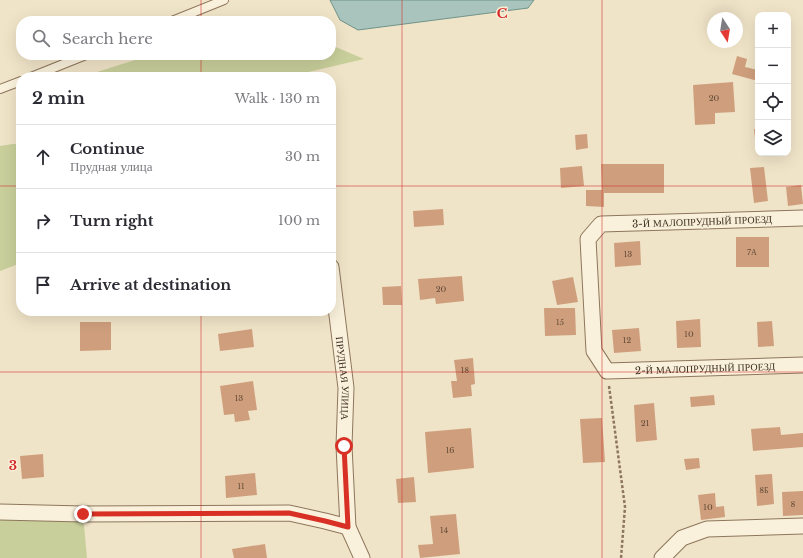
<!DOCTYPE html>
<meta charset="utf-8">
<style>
body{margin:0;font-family:"Libre Baskerville",serif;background:#f2f2f3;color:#2b2b33}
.controls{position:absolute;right:12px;top:12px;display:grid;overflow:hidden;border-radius:8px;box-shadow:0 4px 16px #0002}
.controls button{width:36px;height:36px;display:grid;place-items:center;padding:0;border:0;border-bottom:1px solid #e1e1e2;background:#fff;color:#2b2b33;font:20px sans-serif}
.compass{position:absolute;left:707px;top:12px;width:36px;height:36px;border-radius:50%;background:#fff;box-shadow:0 4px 16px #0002;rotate:168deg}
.stop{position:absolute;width:12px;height:12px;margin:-9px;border:3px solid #d93025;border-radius:50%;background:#fff}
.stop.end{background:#d93025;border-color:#fff;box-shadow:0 1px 4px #0008}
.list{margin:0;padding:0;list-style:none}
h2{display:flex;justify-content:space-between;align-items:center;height:52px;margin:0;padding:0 16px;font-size:17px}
h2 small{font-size:13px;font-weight:400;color:#7c7c81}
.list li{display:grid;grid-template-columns:26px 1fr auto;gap:12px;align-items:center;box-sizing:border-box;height:64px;padding:0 16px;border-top:1px solid #e1e1e2}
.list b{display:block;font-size:15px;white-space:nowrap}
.list p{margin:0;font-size:13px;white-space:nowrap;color:#7c7c81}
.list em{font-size:13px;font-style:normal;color:#7c7c81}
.icon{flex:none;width:22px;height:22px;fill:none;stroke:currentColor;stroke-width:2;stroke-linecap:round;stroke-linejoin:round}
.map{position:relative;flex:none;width:803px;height:558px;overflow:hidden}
.search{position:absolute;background:#fff;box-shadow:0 4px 16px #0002;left:16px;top:16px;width:320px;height:44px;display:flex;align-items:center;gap:10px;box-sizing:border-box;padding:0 14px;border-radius:16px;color:#7c7c81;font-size:15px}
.panel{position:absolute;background:#fff;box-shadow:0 4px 16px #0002;left:16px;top:72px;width:320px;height:244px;border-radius:16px}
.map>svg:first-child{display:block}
.green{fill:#c9cf9b}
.water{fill:#a9c4bc;stroke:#6f938a}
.building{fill:#cf9f7d}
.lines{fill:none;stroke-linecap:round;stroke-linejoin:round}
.service-casing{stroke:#8d765c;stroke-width:10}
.minor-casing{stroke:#8d765c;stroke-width:17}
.path{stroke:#8d765c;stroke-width:2.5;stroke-dasharray:3 2;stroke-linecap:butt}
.service{stroke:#faf1dc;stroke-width:8}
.minor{stroke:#faf1dc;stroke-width:15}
.route{stroke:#d93025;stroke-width:5}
.grid{fill:none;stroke:#d62828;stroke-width:1;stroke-opacity:0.55}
.labels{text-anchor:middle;stroke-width:3;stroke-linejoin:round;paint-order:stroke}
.number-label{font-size:8px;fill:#624a37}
.street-label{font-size:10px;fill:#3d2e20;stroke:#f7eed8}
.grid-label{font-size:13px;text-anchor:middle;font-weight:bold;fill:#d62828;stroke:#f7eed8;stroke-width:3;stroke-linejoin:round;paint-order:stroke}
</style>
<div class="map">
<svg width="803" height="558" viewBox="0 0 803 558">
<rect width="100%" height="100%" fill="#f0e4c8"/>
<path class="green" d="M331 45 364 59 287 77H81L151 55H331Z
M13 144H21V263L0 271V146Z
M0 512 83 514 87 558H0Z"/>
<path class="water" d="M330 0H534L528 8 358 30 340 20Z"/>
<path class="building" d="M737 56 747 59 745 67 758 70V81L732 74Z
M733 82 735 112 715 113V124L695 125 693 85Z
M754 129H758V147L756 148Z
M587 134 588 148 576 150 575 135Z
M601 164H664V193H604V207L586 206V190H602Z
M582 166 584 186 561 188 560 168Z
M764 167 768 201 754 203 750 168Z
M801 185 803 204 788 206 786 187Z
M443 209 444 225 414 227 413 211Z
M736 237H769V267H736Z
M640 241 641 265 615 267 614 243Z
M462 276 464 301 436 304 435 298 420 300 418 279Z
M573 277 578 302 557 305 552 281Z
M401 286 402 305H383L382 287Z
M544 308H575L576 335 545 336Z
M700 319 701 347 677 348 676 321Z
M772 321 774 346 758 347 757 322Z
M80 322H111V350L80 351Z
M639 328 641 351 614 353 612 330Z
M252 329 254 347 220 351 218 334Z
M473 358 475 384 471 385 472 396 453 398 451 381H457L454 360Z
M253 381 257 410 248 411 250 420 235 422 234 414 224 415 220 386Z
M714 395 715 405 691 407 690 397Z
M654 403 657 440 636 442 634 405Z
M602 418 605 462 583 463 580 419Z
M780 427 781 435 803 433V447L753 451 751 429Z
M471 428 474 468 428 473 425 432Z
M43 454 44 477 22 479 20 456Z
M699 458 700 468 686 470 684 459Z
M255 473 257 495 226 498 225 476Z
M772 474 774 504 757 506 755 475Z
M414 477 416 502 398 503 396 479Z
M803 491V515L783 516 782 492Z
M715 493 716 507 724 506 725 517 701 520 698 495Z
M456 514 460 554 420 558 418 545 433 544 430 516Z
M265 544 267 558H234L232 549Z"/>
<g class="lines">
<g class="service-casing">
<path id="service" d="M172 21 224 0
M31 77 86 55
M0 89 21 81"/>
</g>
<g class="minor-casing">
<g id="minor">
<path id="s1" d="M803 218 601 224 588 239 594 351 607 371 803 365"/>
<path id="s2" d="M331 267 346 388 344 446 348 527 362 558"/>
<path d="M0 512 83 514 289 513 325 521 348 527"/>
<path d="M662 558 682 538 707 529 803 526"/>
</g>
</g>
<path class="path" d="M609 386 625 507 621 558"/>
<use href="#service" class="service"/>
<use href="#minor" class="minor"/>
</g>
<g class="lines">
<path class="route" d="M83 514 289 513 325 521 348 527 344 446"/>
</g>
<path class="grid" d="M201 0V21M402 0V558M602 0V558M201 55V77M0 186H21M331 186H803M201 311V558M0 372H803"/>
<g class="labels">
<g class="number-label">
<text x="714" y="101">20</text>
<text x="752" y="255">7А</text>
<text x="628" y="257">13</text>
<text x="441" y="292">20</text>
<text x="560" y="325">15</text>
<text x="689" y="337">10</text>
<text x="627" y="343">12</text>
<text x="465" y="373">18</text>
<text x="239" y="401">13</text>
<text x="645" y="426">21</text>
<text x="450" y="453">16</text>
<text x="241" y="489">11</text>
<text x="764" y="493">8Б</text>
<text x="793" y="507">8</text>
<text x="708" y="510">10</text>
<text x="444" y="533">14</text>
</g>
<g class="street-label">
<text transform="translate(702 221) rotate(-2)" y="4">3-Й МАЛОПРУДНЫЙ ПРОЕЗД</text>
<text dy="4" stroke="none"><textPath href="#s1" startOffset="456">2-Й МАЛОПРУДНЫЙ ПРОЕЗД</textPath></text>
<text dy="4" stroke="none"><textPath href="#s2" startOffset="112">ПРУДНАЯ УЛИЦА</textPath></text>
</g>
</g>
<g class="grid-label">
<text x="502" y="18">C</text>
<text x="13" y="470">3</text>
</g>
</svg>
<div class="controls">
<button>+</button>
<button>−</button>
<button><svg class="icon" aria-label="locate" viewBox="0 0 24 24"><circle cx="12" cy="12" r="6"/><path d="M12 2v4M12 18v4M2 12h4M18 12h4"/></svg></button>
<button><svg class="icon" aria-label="layers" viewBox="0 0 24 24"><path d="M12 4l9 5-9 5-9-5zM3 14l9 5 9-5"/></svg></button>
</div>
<svg class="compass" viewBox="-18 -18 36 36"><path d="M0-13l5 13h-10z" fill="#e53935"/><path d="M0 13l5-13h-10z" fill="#7c7c81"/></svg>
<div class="stop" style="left:344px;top:446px"></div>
<div class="stop end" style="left:83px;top:514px"></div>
<div class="search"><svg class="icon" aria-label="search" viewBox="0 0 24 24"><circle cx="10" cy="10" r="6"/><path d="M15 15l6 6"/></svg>Search here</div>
<section class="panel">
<h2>2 min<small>Walk · 130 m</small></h2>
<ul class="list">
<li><svg class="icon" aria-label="ahead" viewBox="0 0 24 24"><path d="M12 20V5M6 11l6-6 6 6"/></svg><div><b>Continue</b><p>Прудная улица</p></div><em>30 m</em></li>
<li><svg class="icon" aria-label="right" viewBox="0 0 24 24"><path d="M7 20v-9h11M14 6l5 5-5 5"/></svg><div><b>Turn right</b></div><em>100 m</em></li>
<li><svg class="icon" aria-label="arrive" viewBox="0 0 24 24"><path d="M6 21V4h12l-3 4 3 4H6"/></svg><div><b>Arrive at destination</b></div></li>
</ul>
</section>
</div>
